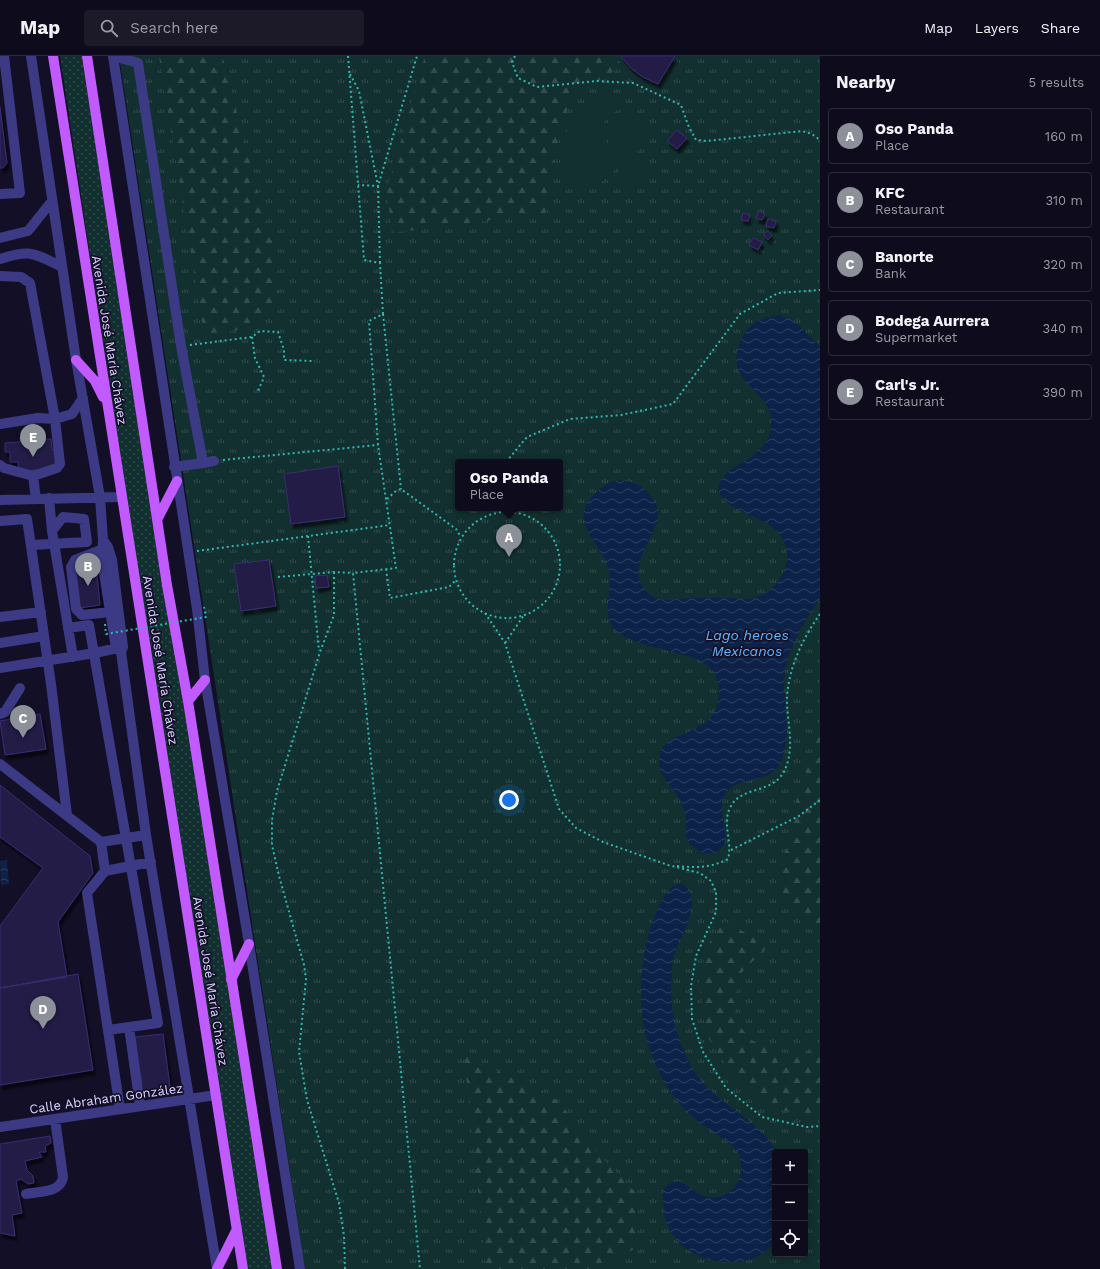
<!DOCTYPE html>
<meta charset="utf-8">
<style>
body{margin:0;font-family:"Work Sans",sans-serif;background:#1c1929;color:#f1f3f6}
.controls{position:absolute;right:12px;bottom:12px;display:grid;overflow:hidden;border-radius:4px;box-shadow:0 2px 6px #0003}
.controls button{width:36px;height:36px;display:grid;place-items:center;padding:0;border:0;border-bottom:1px solid #2e2b3b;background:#0e0b1c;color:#f1f3f6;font:20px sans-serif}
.you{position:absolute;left:509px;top:744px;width:14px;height:14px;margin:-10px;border:3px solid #fff;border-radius:50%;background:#1a73e8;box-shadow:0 0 0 6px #1a73e833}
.badge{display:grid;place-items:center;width:26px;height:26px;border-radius:50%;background:#8c9099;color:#fff;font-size:13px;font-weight:700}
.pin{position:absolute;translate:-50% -33px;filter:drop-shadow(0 1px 2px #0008)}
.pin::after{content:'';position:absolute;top:21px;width:14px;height:12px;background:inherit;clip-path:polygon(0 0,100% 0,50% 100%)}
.popup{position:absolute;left:455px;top:403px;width:108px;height:52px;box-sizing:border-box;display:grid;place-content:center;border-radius:4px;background:#0e0b1c;filter:drop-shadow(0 1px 3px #0005);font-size:13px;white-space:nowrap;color:#9b9ba3}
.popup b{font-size:15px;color:#f1f3f6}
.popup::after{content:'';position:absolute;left:50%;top:100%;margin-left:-8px;border:8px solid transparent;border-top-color:#0e0b1c}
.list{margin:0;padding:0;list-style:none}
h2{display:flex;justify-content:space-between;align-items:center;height:52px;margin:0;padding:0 16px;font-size:17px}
h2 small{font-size:13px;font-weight:400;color:#9b9ba3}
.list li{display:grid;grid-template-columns:26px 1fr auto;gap:12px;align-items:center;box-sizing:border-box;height:56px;margin:0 8px 8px;padding:0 8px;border:1px solid #2e2b3b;border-radius:4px}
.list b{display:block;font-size:15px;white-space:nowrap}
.list p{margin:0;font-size:13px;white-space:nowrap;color:#9b9ba3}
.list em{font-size:13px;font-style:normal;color:#9b9ba3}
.icon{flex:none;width:22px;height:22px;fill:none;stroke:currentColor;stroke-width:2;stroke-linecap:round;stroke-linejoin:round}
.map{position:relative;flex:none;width:820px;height:1213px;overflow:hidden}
header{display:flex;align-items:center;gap:24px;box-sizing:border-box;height:56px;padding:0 20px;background:#0e0b1c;border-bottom:1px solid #2e2b3b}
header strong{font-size:19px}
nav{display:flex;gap:22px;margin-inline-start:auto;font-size:14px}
.search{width:280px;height:36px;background:#1c1929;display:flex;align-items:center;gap:10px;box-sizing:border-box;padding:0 14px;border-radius:4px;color:#9b9ba3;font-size:15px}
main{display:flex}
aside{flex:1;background:#0e0b1c}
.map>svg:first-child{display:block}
.grass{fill:url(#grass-tufts);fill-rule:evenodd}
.forest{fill:url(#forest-firs)}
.garden{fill:url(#garden-dots)}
.pitch{fill:#12302f}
.water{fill:url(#water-waves)}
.building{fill:#241b47;stroke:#3b2d73;filter:url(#shadow)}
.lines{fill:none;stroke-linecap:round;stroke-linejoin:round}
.path{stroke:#2fb8b0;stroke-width:2;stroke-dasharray:2 3;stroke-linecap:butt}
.minor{stroke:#3d3a85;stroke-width:10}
.major{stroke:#c25bff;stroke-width:10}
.path-bridge{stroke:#2fb8b0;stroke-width:2;stroke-dasharray:2 3;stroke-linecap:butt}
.labels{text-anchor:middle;stroke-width:3.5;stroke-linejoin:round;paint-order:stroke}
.street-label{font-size:13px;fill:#d9d4ff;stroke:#130f26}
.water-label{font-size:14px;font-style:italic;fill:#62b6ff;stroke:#130f26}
</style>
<header>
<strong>Map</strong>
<div class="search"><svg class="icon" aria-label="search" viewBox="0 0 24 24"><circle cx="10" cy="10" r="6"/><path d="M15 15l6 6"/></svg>Search here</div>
<nav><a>Map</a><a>Layers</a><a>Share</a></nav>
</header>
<main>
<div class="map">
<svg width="820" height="1213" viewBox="0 0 820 1213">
<defs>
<pattern id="grass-tufts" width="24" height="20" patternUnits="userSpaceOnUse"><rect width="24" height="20" fill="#12302f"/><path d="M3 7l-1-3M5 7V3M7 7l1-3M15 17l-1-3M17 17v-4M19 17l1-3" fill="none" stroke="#344d4e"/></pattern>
<pattern id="forest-firs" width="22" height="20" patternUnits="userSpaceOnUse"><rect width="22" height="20" fill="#12302f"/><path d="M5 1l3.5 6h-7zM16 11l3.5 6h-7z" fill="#344d4e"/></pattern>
<pattern id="garden-dots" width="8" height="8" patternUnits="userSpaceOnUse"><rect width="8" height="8" fill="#12302f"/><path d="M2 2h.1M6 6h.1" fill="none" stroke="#344d4e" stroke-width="1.8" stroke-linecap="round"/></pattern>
<pattern id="water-waves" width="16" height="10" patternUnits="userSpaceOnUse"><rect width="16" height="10" fill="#0c2248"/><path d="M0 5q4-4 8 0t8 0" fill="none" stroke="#2f4163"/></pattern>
<filter id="shadow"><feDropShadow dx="2.5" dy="4.5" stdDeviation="1" flood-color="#0009"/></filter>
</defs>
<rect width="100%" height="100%" fill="#130f26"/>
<path class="grass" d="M119 0H820V1213H305ZM458 406H560V452H458ZM775 1096H805V1198H775Z"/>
<path class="forest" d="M159 0H222L276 204 280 245 246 273 204 278Z
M425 0H616L622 10 570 43 555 97 545 157 392 177 387 134Z
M820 675V868L806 864 778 832 797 743Z
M725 865 768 890 738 920 734 963 751 984 789 1002 820 992V1058L792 1057 761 1047 733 1021 706 978 699 926 707 890Z
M464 999 559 1045 582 1081 638 1139V1191L606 1208 605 1213H486Z"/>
<path class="garden" d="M60 0H85L274 1213H248L168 714Z"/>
<path class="pitch" d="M603 34 610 35 619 42 618 54 609 60 598 74V79L604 81 609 91H617V88L613 83 612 69C625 68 630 57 643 57L652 70C650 87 639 86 637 101L647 115C643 132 637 135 620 130L617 121 619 113V99L613 98 612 104 615 113C610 117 606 123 601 126 584 138 563 124 561 104 558 82 582 41 603 34Z"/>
<path class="water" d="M778 259 792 263 820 291C820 353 820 414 820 476 820 492 820 508 820 525 820 530 820 537 820 541 818 548 810 556 807 562 798 578 788 596 785 615 781 645 794 679 780 708 768 730 731 718 723 743 717 760 736 787 716 796 711 798 705 798 700 795 679 786 689 771 684 753 679 732 651 721 661 695 671 671 720 681 719 635 719 619 711 610 697 603 678 596 627 587 615 575 601 559 613 532 609 513 603 489 567 467 593 440 598 434 606 428 615 425 623 423 637 426 643 432 651 439 660 450 658 461 654 483 626 512 645 534 655 545 665 545 679 543 697 541 715 542 733 542 739 543 747 544 753 542 771 538 785 522 787 504 789 491 781 477 771 470 751 456 732 458 718 435 723 401 769 410 771 367 771 342 751 337 740 317 731 301 740 276 755 267 763 262 770 261 778 259Z
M7 804 9 828 1 829 0 805Z
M683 828C706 848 678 880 673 903 670 921 671 952 675 970 682 993 691 1017 709 1033 725 1049 770 1075 775 1095 776 1098 775 1109 775 1115 775 1139 775 1163 775 1187 768 1193 761 1200 752 1203 721 1213 679 1200 667 1168 663 1158 664 1145 663 1134L670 1127 679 1125C688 1129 693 1136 702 1139 728 1149 748 1123 739 1099 735 1087 708 1074 697 1065 642 1017 631 944 649 876 652 865 663 838 672 831 675 829 680 828 683 828Z"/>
<path class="building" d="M621 0H675L658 28 643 21 632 13Z
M0 51 7 107 3 112H0Z
M677 74 687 82 677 93 667 85Z
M759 155 765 158 762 164 756 162Z
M743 157 750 159 748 165 741 164Z
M768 163 776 165 774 172 766 170Z
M768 175 772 180 768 184 763 178Z
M753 182 762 186 758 194 749 189Z
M20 381H32L33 384 51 383 52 394 56 393 57 411 19 416 18 406H10V396H5V387L20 386Z
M338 410 345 461 291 468 284 418Z
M269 504 276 550 241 555 234 508Z
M96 509 100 549 80 552 75 512Z
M327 519 329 531 316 532 315 520Z
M40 658 46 693 5 699 0 665Z
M0 729 90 800 93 817 58 866 67 921 0 932V870L43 812 0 781Z
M78 918 93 1014 0 1029V932Z
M163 978 170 1031 142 1034 135 981Z
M50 1080 51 1087 45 1090 46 1096H39L42 1101 25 1105 27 1114 33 1120 34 1127 28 1128 21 1123 16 1125 22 1157 12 1159 15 1180 0 1177V1088Z"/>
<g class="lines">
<path class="path" d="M348 0 364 204 380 207 383 258 369 265 378 389 396 512 353 517 420 1213
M515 0 512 6 518 22 537 31 597 25 633 27 681 49 688 69 696 84 707 85 802 75 812 78 820 84
M350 18 359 35 378 130 358 129
M380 207 378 130 417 0
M383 258 401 433
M252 281 255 302 264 321 258 335
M190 289 252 281 260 275 278 276 284 294V304L313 305
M223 404 378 389
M506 406 527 381 570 363 621 359 673 348 740 258 778 237 820 234
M387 443 396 435 401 433 456 473 461 481
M454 509a53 53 0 1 1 106 0a53 53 0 1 1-106 0Z
M308 480 319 595
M197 495 390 469
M386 513 390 542 449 531 456 524
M334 516V559L320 596 277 735 272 764V789L279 820 304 909 306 923 299 996 307 1044 339 1147 344 1180 345 1213
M278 521 334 516 353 517
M485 557 505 587 559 753 576 772 603 786 668 809 700 817 711 825 716 836V856L696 900 691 930 692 963 703 996 726 1032 762 1061 807 1071 820 1070
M505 587 524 559
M731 794 799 760 820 744
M677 810C695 812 711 812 728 803 733 786 721 766 731 750 742 729 776 739 786 711 794 691 788 669 787 648 786 617 802 583 820 558"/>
<path class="minor" d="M31 0 76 304 100 441 103 484 102 505 116 592 121 596
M113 0 197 553 205 624 249 888 300 1213
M113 0 138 7 181 290 203 407 174 411
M0 138 20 137 4 0
M0 182 28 175 52 145
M0 203C31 193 34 197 62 211
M0 220 21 221 30 227 55 363 38 362 0 368
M203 407 214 405
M0 409 4 412 33 420
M49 442 52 475 73 601
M36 443 33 420 57 412 60 408 55 363 72 358 83 342
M0 444 122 441
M0 465 27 463 51 628 67 759
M103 484 108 491 112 504 123 591 121 596 146 779 217 1213
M31 489 87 486 84 463 63 461 52 475
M106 492 75 504 71 511 76 553 82 559 110 556
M0 561 41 556
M68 572 89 569 158 967 108 974
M0 587 44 580
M0 612 95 597 122 591
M0 658 5 656 20 632
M0 708 101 786 105 815
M101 786 146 779
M129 971 140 1050
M120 1053 87 837 105 815 151 806
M0 1071 216 1039
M26 1138C39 1135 61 1137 63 1121L55 1063"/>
<path class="major" d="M53 0 243 1213
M87 0 167 529 188 645 277 1213
M76 304 95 325 103 341
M158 462 177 425
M188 645 205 624
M231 924 249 888
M217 1213 237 1173"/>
<path class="path-bridge" d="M105 568 106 578 206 561 204 551"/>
</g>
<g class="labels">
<g class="street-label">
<text transform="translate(110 284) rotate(81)" y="5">Avenida José María Chávez</text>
<text transform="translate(161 604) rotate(81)" y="5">Avenida José María Chávez</text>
<text transform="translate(211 925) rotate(81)" y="5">Avenida José María Chávez</text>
<text transform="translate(106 1042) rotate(-8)" y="5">Calle Abraham González</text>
</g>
<g class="water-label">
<text x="747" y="584">Lago heroes<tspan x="747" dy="16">Mexicanos</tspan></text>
</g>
</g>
</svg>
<div class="controls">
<button>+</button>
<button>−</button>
<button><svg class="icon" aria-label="locate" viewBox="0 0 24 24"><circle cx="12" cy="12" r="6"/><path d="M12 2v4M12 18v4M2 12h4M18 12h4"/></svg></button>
</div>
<div class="you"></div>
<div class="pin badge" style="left:509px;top:501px">A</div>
<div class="popup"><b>Oso Panda</b>Place</div>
<div class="pin badge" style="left:88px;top:530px">B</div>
<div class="pin badge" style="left:23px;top:682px">C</div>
<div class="pin badge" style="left:43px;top:973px">D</div>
<div class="pin badge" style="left:33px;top:401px">E</div>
</div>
<aside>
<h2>Nearby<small>5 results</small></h2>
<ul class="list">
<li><span class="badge">A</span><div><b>Oso Panda</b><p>Place</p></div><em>160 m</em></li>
<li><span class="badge">B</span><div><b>KFC</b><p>Restaurant</p></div><em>310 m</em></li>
<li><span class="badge">C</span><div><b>Banorte</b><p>Bank</p></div><em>320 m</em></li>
<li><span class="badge">D</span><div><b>Bodega Aurrera</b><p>Supermarket</p></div><em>340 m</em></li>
<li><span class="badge">E</span><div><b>Carl's Jr.</b><p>Restaurant</p></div><em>390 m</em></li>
</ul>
</aside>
</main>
